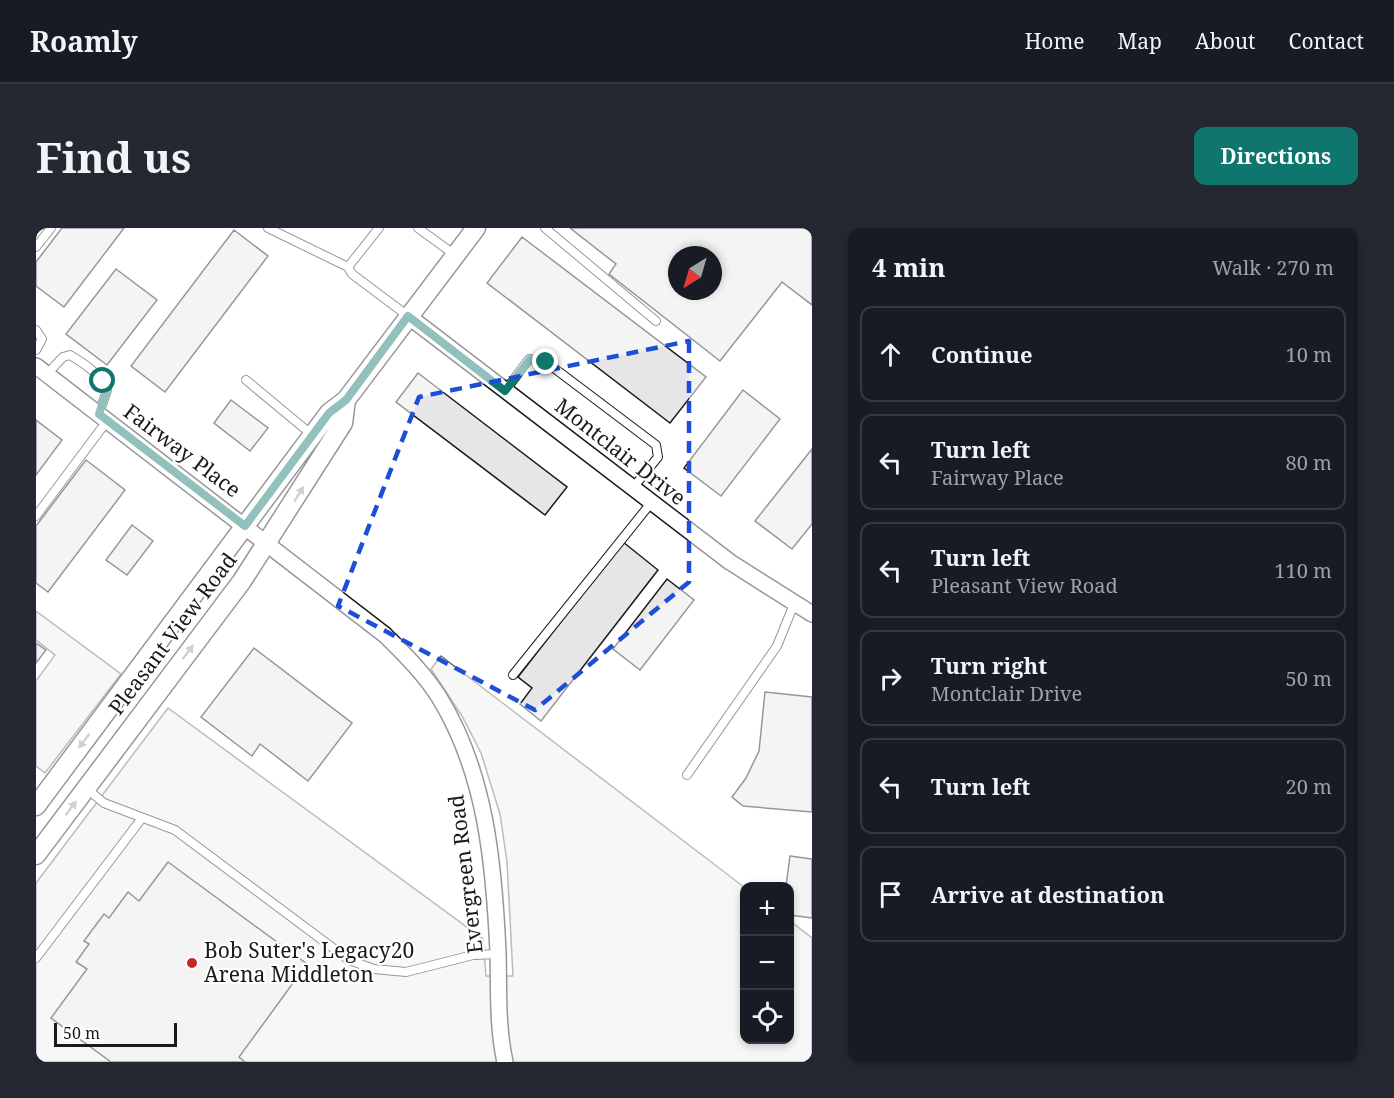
<!DOCTYPE html>
<meta charset="utf-8">
<style>
body{margin:0;font-family:"Noto Serif",serif;background:#242831;color:#f1f3f6}
.controls{position:absolute;right:18px;bottom:18px;display:grid;overflow:hidden;border-radius:12px;box-shadow:0 3px 9px #0003}
.controls button{width:54px;height:54px;display:grid;place-items:center;padding:0;border:0;border-bottom:2px solid #363941;background:#171b24;color:#f1f3f6;font:30px sans-serif}
.compass{position:absolute;left:632px;top:18px;width:54px;height:54px;border-radius:50%;background:#171b24;box-shadow:0 3px 9px #0003;rotate:217deg}
.scale{position:absolute;left:18px;bottom:15px;width:123px;box-sizing:border-box;padding-left:6px;border:3px solid #1a1a1a;border-top:0;font-size:16px;line-height:21px;white-space:nowrap;color:#1a1a1a;-webkit-text-stroke:4px #fff;paint-order:stroke}
.stop{position:absolute;width:18px;height:18px;margin:-14px;border:4px solid #0f766e;border-radius:50%;background:#fff}
.stop.end{background:#0f766e;border-color:#fff;box-shadow:0 2px 6px #0008}
.list{margin:0;padding:0;list-style:none}
h2{display:flex;justify-content:space-between;align-items:center;height:78px;margin:0;padding:0 24px;font-size:26px}
h2 small{font-size:20px;font-weight:400;color:#9ea1a6}
.list li{display:grid;grid-template-columns:39px 1fr auto;gap:18px;align-items:center;box-sizing:border-box;height:96px;margin:0 12px 12px;padding:0 12px;border:2px solid #363941;border-radius:12px}
.list b{display:block;font-size:22px;white-space:nowrap}
.list p{margin:0;font-size:20px;white-space:nowrap;color:#9ea1a6}
.list em{font-size:20px;font-style:normal;color:#9ea1a6}
.icon{flex:none;width:33px;height:33px;fill:none;stroke:currentColor;stroke-width:2;stroke-linecap:round;stroke-linejoin:round}
.map{position:relative;flex:none;width:776px;height:834px;overflow:hidden;border-radius:12px}
header{display:flex;align-items:center;gap:36px;box-sizing:border-box;height:84px;padding:0 30px;background:#171b24;border-bottom:2px solid #363941}
header strong{font-size:28px}
nav{display:flex;gap:33px;margin-inline-start:auto;font-size:21px}
.intro{display:flex;align-items:center;justify-content:space-between;box-sizing:border-box;height:144px;padding:0 36px}
h1{margin:0;font-size:42px}
.button{padding:15px 27px;border-radius:12px;background:#0f766e;color:#fff;font-size:21px;font-weight:700}
main{display:flex;gap:36px;padding:0 36px}
aside{flex:1;background:#171b24;border-radius:12px;box-shadow:0 3px 9px #0003}
.map>svg:first-child{display:block}
.built{fill:#ededed;stroke:#6a6a6a;stroke-width:1.5}
.building{fill:#e6e6e6;stroke:#1a1a1a;stroke-width:1.5;fill-rule:evenodd}
.lines{fill:none;stroke-linecap:round;stroke-linejoin:round}
.service-casing{stroke:#1a1a1a;stroke-width:10}
.minor-casing{stroke:#1a1a1a;stroke-width:18}
.tertiary-casing{stroke:#1a1a1a;stroke-width:21}
.service{stroke:#fff;stroke-width:8}
.minor{stroke:#fff;stroke-width:15}
.tertiary{stroke:#fff;stroke-width:18}
.oneway{fill:#989898}
.route{stroke:#0f766e;stroke-width:8}
.marked{fill:none;stroke:#1d4ed8;stroke-width:4.5;stroke-dasharray:12 8;stroke-linejoin:round}
.poi-dot{fill:#c62828;stroke:#fff;stroke-width:2}
.labels{text-anchor:middle;stroke-width:4.5;stroke-linejoin:round;paint-order:stroke}
.street-label{font-size:21px;fill:#1a1a1a;stroke:#fff}
.poi-label{font-size:21px;fill:#1a1a1a;stroke:#fff;text-anchor:start}
</style>
<header>
<strong>Roamly</strong>
<nav><a>Home</a><a>Map</a><a>About</a><a>Contact</a></nav>
</header>
<div class="intro"><h1>Find us</h1><a class="button">Directions</a></div>
<main>
<div class="map">
<svg width="776" height="834" viewBox="0 0 776 834">
<rect width="100%" height="100%" fill="#fff"/>
<path class="built" d="M0 383 85 446 9 545 0 538V453L19 427 0 412Z
M405 428 708 659V812H754V693L776 710V834H0V655L132 480 447 711 450 748H477L471 634 464 586 445 525 426 488 395 441Z"/>
<path class="building" d="M26 0H88L28 79 0 58V34Z
M534 0H776V77L746 54 684 133 573 46 580 36ZM641 27H677V63H641Z
M198 2 232 28 129 164 95 138Z
M486 9 670 149 634 195 451 55Z
M80 41 121 72 71 137 30 106Z
M382 145 531 259 509 287 360 174Z
M707 162 744 191 685 268 648 240Z
M195 172 232 200 214 223 178 195Z
M0 192 26 212 0 247Z
M776 221V296L756 321 719 293Z
M50 232 89 262 12 364 0 355V298Z
M96 297 117 313 91 347 70 332Z
M587 314 622 342 505 493 484 476 496 460 482 449Z
M631 351 658 372 604 442 577 421Z
M0 415 10 422 0 435Z
M218 420 316 495 272 553 224 516 216 528 165 489Z
M729 464 776 469V584L707 578 696 569 710 550 723 523Z
M754 628 776 631V690L754 687V658H750Z
M132 634 271 736 203 829 209 834H75L15 790 51 741 40 734 53 716 48 713 68 686 73 690 92 664 103 673Z"/>
<g class="lines">
<g class="service-casing">
<path id="service" d="M232 0 312 39
M343 0 312 39 316 46 372 88
M382 0 419 27
M509 0 620 93
M0 19 15 0
M0 102 6 111 0 122
M11 146 27 129 34 127C49 136 64 146 71 162L63 186
M210 152 275 206
M469 163 493 131 510 134 620 217 622 229 596 261
M0 288 71 193
M477 447 615 275
M651 547 741 418 758 376
M50 560 68 575 139 602 313 732 338 741 370 744 437 727 462 726
M0 730 106 590"/>
</g>
<g class="minor-casing">
<path id="minor" d="M372 88 694 334 776 386
M0 138 349 407C368 426 388 445 403 469 450 545 458 636 462 724 463 761 461 798 469 834"/>
</g>
<g class="tertiary-casing">
<path id="tertiary" d="M0 578 293 185 310 172 440 0
M0 627 206 353 307 195 310 172"/>
</g>
<use href="#service" class="service"/>
<use href="#minor" class="minor"/>
<use href="#tertiary" class="tertiary"/>
</g>
<defs><path id="oneway-solid" d="M-6-.8H1V-3.2L6.5 0L1 3.2V.8H-6Z" transform="scale(1.5)"/></defs>
<g class="oneway">
<use href="#oneway-solid" transform="translate(263 266) rotate(-58)"/>
<use href="#oneway-solid" transform="translate(152 424) rotate(-53)"/>
<use href="#oneway-solid" transform="translate(48 513) rotate(126)"/>
<use href="#oneway-solid" transform="translate(35 580) rotate(-53)"/>
</g>
<g class="lines">
<path class="route" d="M67 153 71 162 63 186 209 298 293 185 310 172 372 88 469 163 494 131 510 134"/>
</g>
<path d="M0 0H776V834H0ZM653 113V354L499 482 302 378 383 169Z" fill="#fff" fill-opacity=".55" fill-rule="evenodd"/>
<path class="marked" d="M653 113V354L499 482 302 378 383 169Z"/>
<circle class="poi-dot" cx="156" cy="735" r="6"/>
<g class="labels">
<g class="street-label">
<text transform="translate(146 223) rotate(37)" y="7">Fairway Place</text>
<text transform="translate(584 224) rotate(38)" y="7">Montclair Drive</text>
<text transform="translate(137 406) rotate(-53)" y="7">Pleasant View Road</text>
<text transform="translate(430 646) rotate(-97)" y="7">Evergreen Road</text>
</g>
<g class="poi-label">
<text x="168" y="730">Bob Suter's Legacy20<tspan x="168" dy="24">Arena Middleton</tspan></text>
</g>
</g>
</svg>
<div class="controls">
<button>+</button>
<button>−</button>
<button><svg class="icon" aria-label="locate" viewBox="0 0 24 24"><circle cx="12" cy="12" r="6"/><path d="M12 2v4M12 18v4M2 12h4M18 12h4"/></svg></button>
</div>
<svg class="compass" viewBox="-18 -18 36 36"><path d="M0-13l5 13h-10z" fill="#e53935"/><path d="M0 13l5-13h-10z" fill="#9ea1a6"/></svg>
<div class="scale">50 m</div>
<div class="stop" style="left:67px;top:153px"></div>
<div class="stop end" style="left:510px;top:134px"></div>
</div>
<aside>
<h2>4 min<small>Walk · 270 m</small></h2>
<ul class="list">
<li><svg class="icon" aria-label="ahead" viewBox="0 0 24 24"><path d="M12 20V5M6 11l6-6 6 6"/></svg><div><b>Continue</b></div><em>10 m</em></li>
<li><svg class="icon" aria-label="left" viewBox="0 0 24 24"><path d="M17 20v-9H6M10 6l-5 5 5 5"/></svg><div><b>Turn left</b><p>Fairway Place</p></div><em>80 m</em></li>
<li><svg class="icon" aria-label="left" viewBox="0 0 24 24"><path d="M17 20v-9H6M10 6l-5 5 5 5"/></svg><div><b>Turn left</b><p>Pleasant View Road</p></div><em>110 m</em></li>
<li><svg class="icon" aria-label="right" viewBox="0 0 24 24"><path d="M7 20v-9h11M14 6l5 5-5 5"/></svg><div><b>Turn right</b><p>Montclair Drive</p></div><em>50 m</em></li>
<li><svg class="icon" aria-label="left" viewBox="0 0 24 24"><path d="M17 20v-9H6M10 6l-5 5 5 5"/></svg><div><b>Turn left</b></div><em>20 m</em></li>
<li><svg class="icon" aria-label="arrive" viewBox="0 0 24 24"><path d="M6 21V4h12l-3 4 3 4H6"/></svg><div><b>Arrive at destination</b></div></li>
</ul>
</aside>
</main>
